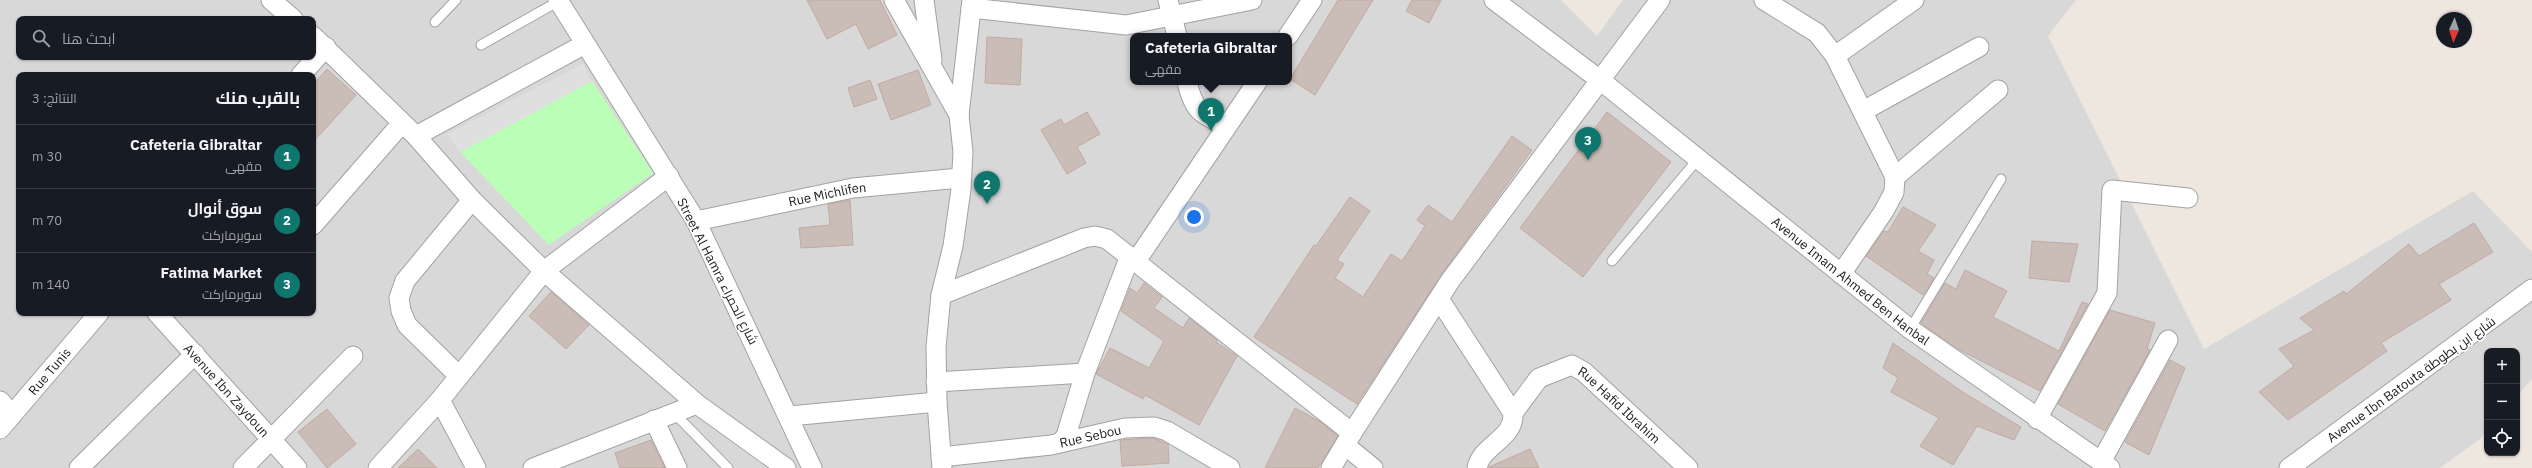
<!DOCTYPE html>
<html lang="ar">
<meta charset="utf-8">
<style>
body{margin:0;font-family:"IBM Plex Sans",Cairo,sans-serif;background:#242831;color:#f1f3f6;direction:rtl}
.controls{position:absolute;right:12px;bottom:12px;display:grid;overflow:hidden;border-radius:8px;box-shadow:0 1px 3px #0004}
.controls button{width:36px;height:36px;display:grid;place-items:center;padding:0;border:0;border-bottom:1px solid #363941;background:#171b24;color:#f1f3f6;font:20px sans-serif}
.compass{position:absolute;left:2436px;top:12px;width:36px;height:36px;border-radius:50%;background:#171b24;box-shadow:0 1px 3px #0004;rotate:183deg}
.you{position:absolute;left:1194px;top:217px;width:14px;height:14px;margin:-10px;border:3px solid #fff;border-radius:50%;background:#1a73e8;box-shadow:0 0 0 6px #1a73e833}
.badge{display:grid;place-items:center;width:26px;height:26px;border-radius:50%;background:#0f766e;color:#fff;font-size:13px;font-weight:700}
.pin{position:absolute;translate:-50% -33px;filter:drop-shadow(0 1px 2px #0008)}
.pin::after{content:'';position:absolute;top:21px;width:14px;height:12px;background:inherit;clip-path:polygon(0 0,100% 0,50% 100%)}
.popup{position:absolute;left:1130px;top:33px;width:162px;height:52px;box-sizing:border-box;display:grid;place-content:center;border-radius:8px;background:#171b24;filter:drop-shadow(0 1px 3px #0005);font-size:13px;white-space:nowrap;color:#9ea1a6}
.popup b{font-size:15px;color:#f1f3f6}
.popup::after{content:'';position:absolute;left:50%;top:100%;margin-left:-8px;border:8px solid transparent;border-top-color:#171b24}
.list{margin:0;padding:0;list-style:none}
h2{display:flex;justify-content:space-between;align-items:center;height:52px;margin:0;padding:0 16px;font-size:17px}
h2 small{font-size:13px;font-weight:400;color:#9ea1a6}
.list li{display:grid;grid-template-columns:26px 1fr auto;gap:12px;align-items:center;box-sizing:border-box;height:64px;padding:0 16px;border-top:1px solid #363941}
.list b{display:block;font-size:15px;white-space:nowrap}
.list p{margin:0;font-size:13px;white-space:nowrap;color:#9ea1a6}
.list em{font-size:13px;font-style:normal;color:#9ea1a6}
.icon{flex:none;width:22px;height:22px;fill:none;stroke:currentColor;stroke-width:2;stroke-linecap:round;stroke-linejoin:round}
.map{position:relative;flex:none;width:2532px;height:468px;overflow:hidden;direction:ltr}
.search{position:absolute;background:#171b24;box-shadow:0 1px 3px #0004;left:16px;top:16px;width:300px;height:44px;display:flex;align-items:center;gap:10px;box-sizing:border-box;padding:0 14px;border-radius:8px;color:#9ea1a6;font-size:15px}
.panel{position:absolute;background:#171b24;box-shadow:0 1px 3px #0004;left:16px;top:72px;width:300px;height:244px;border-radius:8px;direction:rtl}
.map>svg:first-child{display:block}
.residential{fill:#d9d8d8;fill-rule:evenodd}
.park{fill:#bbfeb7}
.parking{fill:#dfdfdf}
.building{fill:#cabcb6;stroke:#c1aaa1}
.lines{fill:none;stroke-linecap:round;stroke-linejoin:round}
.service-casing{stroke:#a2a2a2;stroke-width:11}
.minor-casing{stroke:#a2a2a2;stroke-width:21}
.service{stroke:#fff;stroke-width:9}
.minor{stroke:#fff;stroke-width:19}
.labels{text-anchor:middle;stroke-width:3.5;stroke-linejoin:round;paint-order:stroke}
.street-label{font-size:13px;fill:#1b1b1b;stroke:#fff}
</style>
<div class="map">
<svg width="2532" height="468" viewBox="0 0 2532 468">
<rect width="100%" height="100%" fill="#eee7e0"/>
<path class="residential" d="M0 0H1561L1597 36 1623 0H2076L2048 36 2204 349 2473 191 2532 252V379L2517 396V351H2487V431L2480 439 2440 468H0ZM19 19H313V57H19ZM1133 36H1289V82H1133ZM19 75H313V313H19Z"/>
<path class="park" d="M592 81 653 173 549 245 460 152Z"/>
<path class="parking" d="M583 64 592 81 460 152 447 134Z"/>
<path class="building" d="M807 0H880L897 35 868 49 856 24 827 39Z
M1338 0H1373L1315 95 1290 79Z
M1412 0H1441L1429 23 1406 11Z
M987 37 1022 39 1020 85 985 83Z
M327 69 356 95 313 142V85Z
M918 70 931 105 891 120 878 84Z
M870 80 877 99 854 107 848 88Z
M1087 112 1100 134 1077 147 1086 163 1067 174 1041 130 1061 119 1064 125Z
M1607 112 1671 162 1583 277 1520 228Z
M1512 136 1532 150 1441 275 1357 404 1254 337 1314 245 1316 246 1350 197 1370 211 1337 260 1344 264 1335 278 1363 297 1391 254 1402 261 1425 226 1417 220 1428 205 1452 222Z
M850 200 853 245 801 248 799 228 830 225 828 204Z
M1903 207 1936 225 1918 251 1934 260 1927 274 1934 278 1923 295 1866 256 1884 231 1888 232Z
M2474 223 2493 252 2439 284 2451 300 2381 343 2387 351 2288 420 2259 392 2294 366 2279 349 2314 330 2300 318 2344 291 2346 294 2409 244 2419 256Z
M2032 241 2078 244 2069 282 2029 278Z
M1965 270 2007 291 1993 317 2059 351 2082 302 2088 304 2040 391 1958 349 1921 323 1945 283 1956 289Z
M1144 283 1162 297 1154 308 1183 328 1189 318 1217 340 1216 342 1237 356 1199 425 1145 395 1143 399 1096 374 1110 348 1149 368 1164 341 1121 311 1130 288 1137 293Z
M551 292 589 325 566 349 529 316Z
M2110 310 2155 323 2147 349 2150 350 2105 431 2058 404Z
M1893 343 1964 393 2021 427 2014 440 1977 426 1953 465 1920 446 1939 418 1891 392 1898 378 1883 368Z
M2170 360 2185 368 2149 455 2125 442Z
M1295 408 1321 422 1338 436 1318 468H1265Z
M327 409 356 444 327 468 298 432Z
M1153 438 1168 444 1169 463 1122 466 1120 440Z
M651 440 665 468H620L615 453Z
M418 449 437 468H398Z
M1530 449 1539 468H1489V467Z"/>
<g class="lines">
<g class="service-casing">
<path id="service" d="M435 22 456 0
M481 45 559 1
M1612 261 1698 159
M1910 329 2001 179
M674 413 728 468"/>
</g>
<g class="minor-casing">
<g id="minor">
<path d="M271 0 293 19"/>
<path d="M558 0 696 221 812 468"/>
<path d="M894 0 959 115 963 152 961 189 953 246 941 295 936 347 937 402 942 468"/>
<path d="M924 0 932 60"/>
<path d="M1168 0 1177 36"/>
<path id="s1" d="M1494 0 1600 80 1910 329 2110 468"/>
<path d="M1764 0 1817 33 1835 56 1895 177 1894 192 1884 211 1841 274"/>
<path d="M971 8 1126 25 1252 0"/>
<path d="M313 36 416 136 472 200 544 271 697 404 786 468"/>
<path d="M1288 36 1312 0"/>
<path d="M1835 56 1914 0"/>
<path d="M301 75 326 47"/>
<path d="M1187 82C1194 111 1200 114 1227 125"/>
<path d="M1863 111 1979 47"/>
<path d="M959 115 972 0"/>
<path d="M416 136 585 44"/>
<path d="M1895 177 1998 90"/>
<path id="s2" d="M696 221 853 188 960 178"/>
<path d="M313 225 402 123"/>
<path d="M1136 261 1257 82"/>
<path d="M941 295 1084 238 1095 236 1107 239 1352 433 1450 281 1660 0"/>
<path d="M1439 299 1513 413C1515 439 1481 445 1477 468"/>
<path id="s3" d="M157 313 297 468"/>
<path d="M459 376 407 325 401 311 399 298 405 281 472 200"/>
<path d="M936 382 1085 373"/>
<path d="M0 401 12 415"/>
<path id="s4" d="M1513 413 1539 378 1572 365 1584 372 1688 468"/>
<path d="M790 416 937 402"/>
<path d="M2037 419 2107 293 2112 190 2188 198"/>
<path d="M654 420 677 468"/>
<path id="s5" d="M0 429 99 313"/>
<path d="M1061 442 1066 436 1085 373 1130 256"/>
<path d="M1346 446 1373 468"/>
<path id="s6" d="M941 457 1051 445 1125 428 1154 427 1167 431 1230 468"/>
<path d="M2101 462 2168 340"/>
<path d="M79 468 195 354"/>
<path d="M243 468 353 356"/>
<path d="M378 468 440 400"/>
<path d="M476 468 440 400 544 271 669 176"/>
<path d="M533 468 697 404"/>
<path d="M1331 468 1352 433"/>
<path d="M2289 468 2532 289"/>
</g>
</g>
<use href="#service" class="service"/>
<use href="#minor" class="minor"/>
</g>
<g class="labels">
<g class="street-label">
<text dy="5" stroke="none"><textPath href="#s2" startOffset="134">Rue Michlifen</textPath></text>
<text transform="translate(718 271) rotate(63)" y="5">Street Al Hamra شارع الحمراء</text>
<text dy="5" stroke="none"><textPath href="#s1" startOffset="454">Avenue Imam Ahmed Ben Hanbal</textPath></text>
<text dy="5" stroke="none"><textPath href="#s5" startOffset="76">Rue Tunis</textPath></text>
<text transform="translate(2411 379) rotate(-36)" y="5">Avenue Ibn Batouta شارع ابن بطوطة</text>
<text dy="5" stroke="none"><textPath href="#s3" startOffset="104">Avenue Ibn Zaydoun</textPath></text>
<text dy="5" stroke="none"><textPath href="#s4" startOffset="141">Rue Hafid Ibrahim</textPath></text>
<text dy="5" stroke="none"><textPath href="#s6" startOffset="151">Rue Sebou</textPath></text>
</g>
</g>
</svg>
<div class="controls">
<button>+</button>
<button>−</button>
<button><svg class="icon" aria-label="locate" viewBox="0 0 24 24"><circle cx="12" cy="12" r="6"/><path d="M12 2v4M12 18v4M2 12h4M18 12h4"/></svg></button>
</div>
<svg class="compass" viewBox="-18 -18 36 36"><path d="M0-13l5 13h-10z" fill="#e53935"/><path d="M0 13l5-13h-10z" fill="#9ea1a6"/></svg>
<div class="you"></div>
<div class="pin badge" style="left:1211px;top:131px">1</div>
<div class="popup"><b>Cafeteria Gibraltar</b>مقهى</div>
<div class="pin badge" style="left:987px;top:204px">2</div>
<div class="pin badge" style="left:1588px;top:160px">3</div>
<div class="search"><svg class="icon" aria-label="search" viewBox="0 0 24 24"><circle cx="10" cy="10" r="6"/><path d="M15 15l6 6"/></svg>ابحث هنا</div>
<section class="panel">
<h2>بالقرب منك<small>النتائج: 3</small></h2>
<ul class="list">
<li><span class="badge">1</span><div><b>Cafeteria Gibraltar</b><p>مقهى</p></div><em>30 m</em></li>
<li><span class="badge">2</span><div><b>سوق أنوال</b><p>سوبرماركت</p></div><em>70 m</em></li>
<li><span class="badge">3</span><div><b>Fatima Market</b><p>سوبرماركت</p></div><em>140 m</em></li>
</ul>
</section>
</div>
